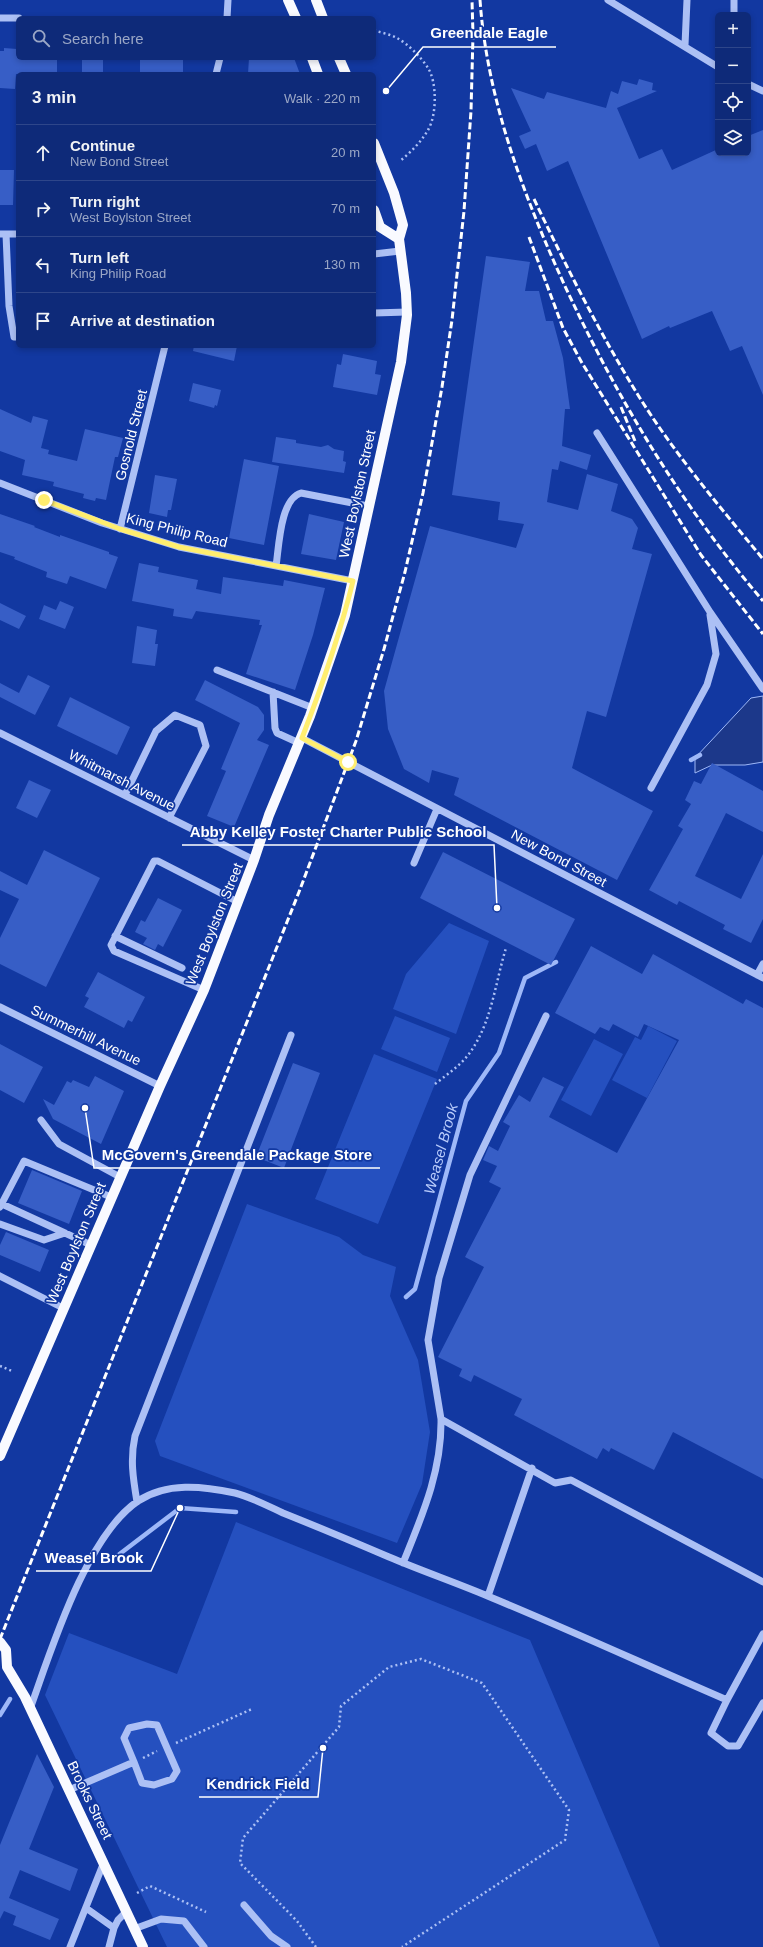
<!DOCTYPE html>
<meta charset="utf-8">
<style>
body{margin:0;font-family:Helvetica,sans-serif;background:#1c3680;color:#f1f3f6}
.controls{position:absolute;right:12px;top:12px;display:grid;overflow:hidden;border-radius:6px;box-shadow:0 2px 6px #0003}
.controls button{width:36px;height:36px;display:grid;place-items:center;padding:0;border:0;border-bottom:1px solid #2e468a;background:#0e2a79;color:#f1f3f6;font:20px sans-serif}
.stop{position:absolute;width:12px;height:12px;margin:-9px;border:3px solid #ffee6f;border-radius:50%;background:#fff}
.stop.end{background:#ffee6f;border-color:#fff;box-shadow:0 1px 4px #0008}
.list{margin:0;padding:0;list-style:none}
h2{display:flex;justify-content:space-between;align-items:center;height:52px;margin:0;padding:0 16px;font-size:17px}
h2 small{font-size:13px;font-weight:400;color:#9ba7c6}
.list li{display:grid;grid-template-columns:26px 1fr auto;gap:12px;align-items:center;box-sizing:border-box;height:56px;padding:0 16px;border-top:1px solid #2e468a}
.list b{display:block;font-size:15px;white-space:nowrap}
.list p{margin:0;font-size:13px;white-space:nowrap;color:#9ba7c6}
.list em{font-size:13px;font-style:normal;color:#9ba7c6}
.icon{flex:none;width:22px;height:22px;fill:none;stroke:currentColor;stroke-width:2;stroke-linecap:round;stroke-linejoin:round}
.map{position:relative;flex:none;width:763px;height:1947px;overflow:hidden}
.search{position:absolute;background:#0e2a79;box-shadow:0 2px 6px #0003;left:16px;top:16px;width:360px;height:44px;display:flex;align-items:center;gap:10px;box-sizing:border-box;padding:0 14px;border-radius:6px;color:#9ba7c6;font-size:15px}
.panel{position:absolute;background:#0e2a79;box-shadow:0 2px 6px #0003;left:16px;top:72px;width:360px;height:276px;border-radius:6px}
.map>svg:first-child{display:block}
.green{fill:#2550bf}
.water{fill:#1c388a;stroke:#9eb8f8}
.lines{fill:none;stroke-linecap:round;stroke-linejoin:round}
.stream{stroke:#9eb8f8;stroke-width:4.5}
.building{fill:#375ec6}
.path{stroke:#acc0f5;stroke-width:2.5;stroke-dasharray:2 3;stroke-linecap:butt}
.minor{stroke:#acc0f5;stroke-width:7}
.major{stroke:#f9faff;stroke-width:10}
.rail{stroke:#fff;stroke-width:3;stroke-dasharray:7 3;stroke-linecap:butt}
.route{stroke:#ffee6f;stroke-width:5}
.labels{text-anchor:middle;stroke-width:3.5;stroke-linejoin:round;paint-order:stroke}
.street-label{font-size:14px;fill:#fff;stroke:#1238a1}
.water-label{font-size:15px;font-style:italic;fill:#b8cbfb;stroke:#1238a1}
.leader{fill:none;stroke:#fff;stroke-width:1.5}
.callout-dot{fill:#fff;stroke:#1238a1;stroke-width:1.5}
.callout-label{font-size:15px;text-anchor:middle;font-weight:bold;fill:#fff;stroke:#1238a1;stroke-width:3.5;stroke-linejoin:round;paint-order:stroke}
</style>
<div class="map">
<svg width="763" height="1947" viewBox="0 0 763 1947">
<rect width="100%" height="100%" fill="#1238a1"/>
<path class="green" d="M449 923 489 941 456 1034 393 1009 406 974Z
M395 1016 450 1038 437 1072 381 1049Z
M648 1026 677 1041 647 1098 612 1080 635 1037 641 1040Z
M594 1039 623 1054 591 1116 561 1100Z
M374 1054 437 1079 378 1224 315 1199Z
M247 1204 339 1237 363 1255 396 1267 390 1296 418 1360 430 1432 422 1484 397 1543 160 1456 155 1441Z
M236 1522 530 1640 660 1947H167L45 1695 69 1633 177 1674Z"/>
<path class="water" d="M763 696V762L745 765H712L695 773V758L751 698Z"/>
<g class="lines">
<path class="stream" d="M691 760 700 755
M406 1297 415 1289 466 1101 499 1053 525 978 556 962
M117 1556 180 1508 236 1512
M0 1715 10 1699"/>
</g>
<path class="building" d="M4 48 17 49V58H57V74H16L15 89 0 88V51H4Z
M82 58H103V74H82Z
M140 58H183V74H140Z
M249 58H294L300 74H248Z
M639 79 653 83 652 90 657 91 617 108 639 159 662 149 672 170 718 149V153H748V136L763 130V395L742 346 730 351 712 311 670 328 669 326 642 339 568 161 547 171 536 144 525 149 519 136 531 131 511 88 544 99 547 92 606 108 611 91 618 94 622 81 637 85Z
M0 170H14L13 205H0Z
M486 256 530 262 525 291H539L546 321H553L563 358 570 409H565L562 446 591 455 587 470 560 461 558 470 552 469 547 502 578 510 587 474 618 484 611 511 632 519 638 528 632 549 652 554 606 717 587 711 572 768 653 811 617 880 454 795 459 778 432 770 429 783 404 769 388 729 384 691 430 526 516 548 524 524 498 520 500 502 452 495Z
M194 346H237L234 361 193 351Z
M343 354 377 361 375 374 381 375 377 395 333 387 337 364 341 365Z
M193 383 221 390 217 406 215 405 214 408 189 401Z
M0 409 31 423 33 416 48 420 41 448 49 450 48 454 77 461 85 429 123 438 118 457H115L106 500 96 498 95 501 83 498 84 494 53 486 54 482 22 475 25 460 0 451Z
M276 437 296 440V443L321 447 328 445 334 449 344 451 343 461 346 462 344 473 272 462Z
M244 459 279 466 264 545 229 538Z
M155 475 177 479 171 510H168L167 517 149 513Z
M0 514 35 526 34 527 60 537V535L109 552V554L118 557 106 589 70 576 67 584 46 577 47 572 14 559 15 557 0 552Z
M309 514 344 522 336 560 301 554Z
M139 563 159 567 158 572 198 580 196 589 221 594 223 577 283 586 284 580 325 588 313 635 295 690 246 674 262 625H259L260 620 196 611 192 619 173 616 174 609 132 601Z
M60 601 74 607 65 629 39 619 44 605 56 610Z
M0 603 26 616 19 629 0 620Z
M137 626 157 630 155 644H158L155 666 132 663Z
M28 675 50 686 35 715 0 697V683L19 693Z
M205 680 258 707 264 715V730L257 740 269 745 234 827 207 816 226 771 221 769 240 723 195 700Z
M70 697 130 727 117 755 57 726Z
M712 763 763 791V832L726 813 695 876 741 899 763 854V919L751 943 723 929 725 925 679 901 677 905 649 890 683 829 678 826 691 804 685 800 694 781 701 784Z
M29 780 51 790 37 818 16 808Z
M44 850 100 878 46 987 0 964V938L19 899 0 890V871L27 885Z
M443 852 575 919 551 965 420 898Z
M158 898 182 910 163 947 158 944 155 950 143 944 147 938 135 932 141 920 145 922Z
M591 946 642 974 653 954 743 1004 746 999 763 1008V1479L673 1432 654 1470 611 1448 609 1452 603 1448 597 1459 514 1415 522 1399 474 1375 471 1382 459 1376 462 1369 438 1357 484 1267 465 1257 501 1188 489 1182 497 1166 483 1160 489 1146 498 1151 510 1126 503 1122 519 1095 530 1102 543 1077 564 1087 549 1117 617 1153 679 1040 644 1024 638 1037 613 1024 609 1031 600 1027 595 1034 555 1013Z
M98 972 145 997 132 1022 128 1020 124 1028 84 1007 89 998 85 996Z
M0 1044 43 1067 24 1103 0 1090Z
M293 1063 320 1073 284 1168 256 1157Z
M95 1076 124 1091 101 1144 53 1119 43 1099 54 1105 67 1081 71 1083 73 1080 89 1087Z
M32 1170 82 1191 69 1224 18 1203Z
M6 1232 49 1250 40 1272 0 1255V1245Z
M37 1754 54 1787 29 1849 78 1869 70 1891 20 1870 9 1898 59 1919 50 1940 13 1925 16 1916 4 1911 0 1919V1845Z"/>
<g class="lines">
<path class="path" d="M374 30C381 33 390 34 397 38 408 44 421 57 428 68 437 82 437 115 428 130 421 142 411 152 400 161
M435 1084C449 1073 464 1063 473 1048 492 1019 496 980 506 948
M0 1366 12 1371
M176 1743 252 1709
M143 1758 157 1751
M137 1893 150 1886 206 1912
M316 1947 297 1921 240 1863 243 1838 339 1727 341 1706 389 1667 421 1659 482 1683 569 1810 565 1840 402 1947"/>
<path class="minor" d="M608 0 718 67
M734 15V0
M0 18H19
M227 18 228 0
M685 45 687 0
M216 74 220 58
M748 84 763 91
M0 234H18
M6 234 9 306 14 337H18
M374 254 400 251
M374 313 407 312
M597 433 710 612 763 689
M0 483 102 523 179 547 353 581
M120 529 165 346
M276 566C279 547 280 499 301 493L368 506
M217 670 313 708
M273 692 275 728 277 733 299 743
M0 733 254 860
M302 738 763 978
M651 788 707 685 716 654 710 615
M125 795 156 731 175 715 200 725 206 746 169 818
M414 863 437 809
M115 936 182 968
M757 975 763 964
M204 990 114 951 111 945 154 861H158L238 902
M0 1007 160 1086
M546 1016 470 1175 439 1278 428 1340 441 1419 555 1483 571 1480 763 1582
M41 1120 59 1144 120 1177
M2 1204 91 1245
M0 1207 24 1161 111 1197
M0 1224 44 1240 65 1233
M0 1276 63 1308
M137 1502C133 1478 130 1459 135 1436L291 1035
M403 1563C422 1516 442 1471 441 1419
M488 1596 532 1468
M727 1700 711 1733 728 1746H738L763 1703
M30 1709C51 1651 86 1536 138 1501 167 1482 202 1486 235 1493 251 1497 268 1506 283 1513 318 1527 354 1542 389 1557 422 1571 457 1583 490 1597 570 1630 648 1666 727 1700L763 1634
M69 1790 134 1762 142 1783 154 1785 172 1779 177 1771 157 1725 147 1724 129 1728 124 1738 134 1762
M244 1905 271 1936 287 1947
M86 1908 114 1928 109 1947
M114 1928 118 1920 126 1912
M134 1929 161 1919 184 1921 204 1947
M70 1947 104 1862"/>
<path class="major" d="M288 0 296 18
M316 0 323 18
M312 58 318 74
M339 58 346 74
M374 210 380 227 399 239
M0 1456 160 1086 204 990 254 860 269 815 310 716 345 615 401 362 407 315 406 293 399 239 403 225 394 193 374 143
M0 1642 6 1650 7 1667 25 1697 143 1947"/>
<path class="rail" d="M480 0C487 99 523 194 564 284 617 398 681 505 763 601
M534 199C566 266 599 332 638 395 674 453 719 506 763 559
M529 237 563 328 582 363 701 555 763 634
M621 407 635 441
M0 1639 299 892 356 741 384 649 405 572 423 493 442 387 452 320 464 211 471 111 473 35 472 0"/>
</g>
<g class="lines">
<path class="route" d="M44 500 120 529 179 547 353 581C340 634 322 686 302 738L348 762"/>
</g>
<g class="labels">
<g class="street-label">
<text transform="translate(131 435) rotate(-76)" y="5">Gosnold Street</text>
<text transform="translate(357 494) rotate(-78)" y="5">West Boylston Street</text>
<text transform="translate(177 530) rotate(14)" y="5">King Philip Road</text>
<text transform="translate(122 780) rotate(27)" y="5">Whitmarsh Avenue</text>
<text transform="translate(559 858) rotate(28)" y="5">New Bond Street</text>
<text transform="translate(214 924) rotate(-68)" y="5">West Boylston Street</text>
<text transform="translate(86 1035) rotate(26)" y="5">Summerhill Avenue</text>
<text transform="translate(76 1243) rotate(-67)" y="5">West Boylston Street</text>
<text transform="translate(90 1800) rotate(64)" y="5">Brooks Street</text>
</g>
<g class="water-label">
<text transform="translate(441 1149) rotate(-75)" y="5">Weasel Brook</text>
</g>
</g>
<path class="leader" d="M386 91L423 47H556M497 908L494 845H182M85 1108L94 1168H380M180 1508L151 1571H36M323 1748L318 1797H199"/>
<g class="callout-dot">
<circle cx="386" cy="91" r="4"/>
<circle cx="497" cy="908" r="4"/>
<circle cx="85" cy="1108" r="4"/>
<circle cx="180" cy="1508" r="4"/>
<circle cx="323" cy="1748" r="4"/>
</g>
<g class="callout-label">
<text x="489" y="38">Greendale Eagle</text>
<text x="338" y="837">Abby Kelley Foster Charter Public School</text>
<text x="237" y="1160">McGovern's Greendale Package Store</text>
<text x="94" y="1563">Weasel Brook</text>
<text x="258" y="1789">Kendrick Field</text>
</g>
</svg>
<div class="controls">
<button>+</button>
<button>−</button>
<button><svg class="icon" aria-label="locate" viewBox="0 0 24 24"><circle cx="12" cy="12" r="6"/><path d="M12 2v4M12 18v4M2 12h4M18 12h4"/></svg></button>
<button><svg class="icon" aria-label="layers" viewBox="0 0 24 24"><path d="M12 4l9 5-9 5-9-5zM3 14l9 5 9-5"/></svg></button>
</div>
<div class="stop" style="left:348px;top:762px"></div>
<div class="stop end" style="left:44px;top:500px"></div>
<div class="search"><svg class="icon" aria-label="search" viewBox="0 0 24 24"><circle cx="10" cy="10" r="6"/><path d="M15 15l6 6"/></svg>Search here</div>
<section class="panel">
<h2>3 min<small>Walk · 220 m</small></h2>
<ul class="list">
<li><svg class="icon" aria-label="ahead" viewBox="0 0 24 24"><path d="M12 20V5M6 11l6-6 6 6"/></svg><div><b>Continue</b><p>New Bond Street</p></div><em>20 m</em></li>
<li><svg class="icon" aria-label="right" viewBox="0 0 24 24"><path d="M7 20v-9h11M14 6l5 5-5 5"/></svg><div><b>Turn right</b><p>West Boylston Street</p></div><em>70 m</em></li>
<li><svg class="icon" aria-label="left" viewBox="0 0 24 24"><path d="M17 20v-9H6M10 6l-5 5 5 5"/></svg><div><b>Turn left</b><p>King Philip Road</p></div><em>130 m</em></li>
<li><svg class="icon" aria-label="arrive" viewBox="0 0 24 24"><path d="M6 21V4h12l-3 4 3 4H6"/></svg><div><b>Arrive at destination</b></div></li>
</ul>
</section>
</div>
